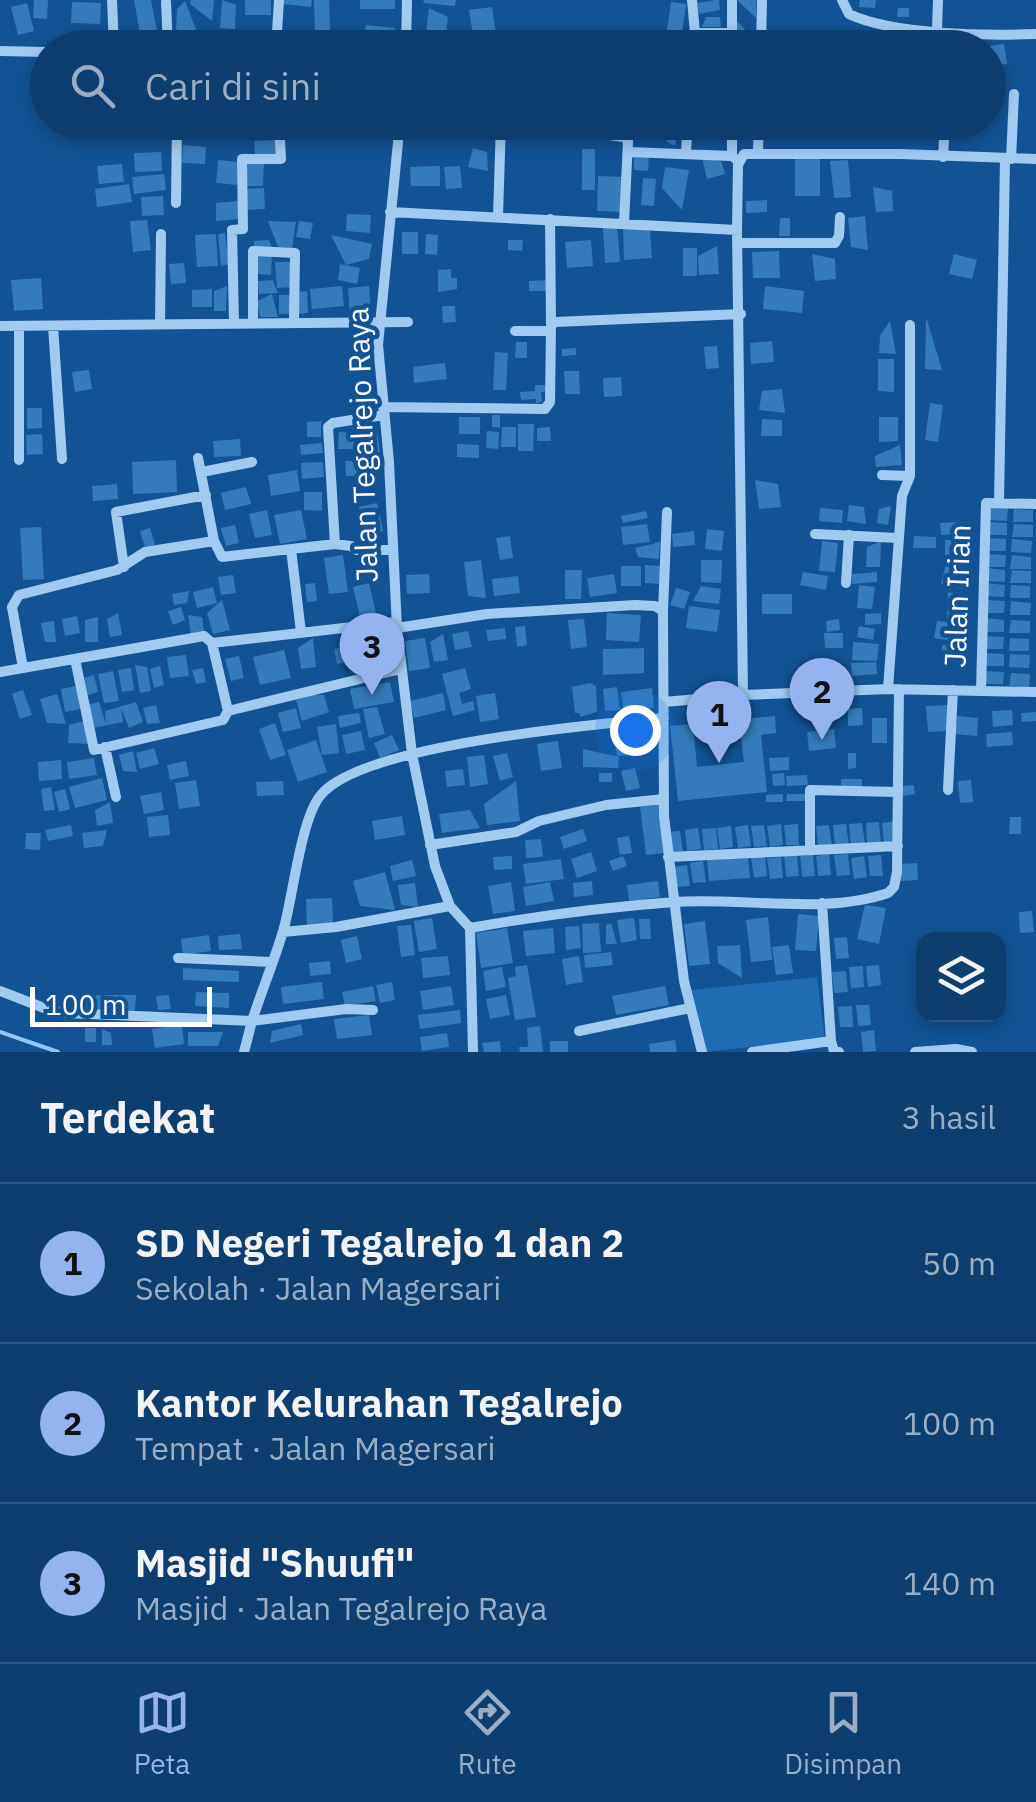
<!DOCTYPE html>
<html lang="id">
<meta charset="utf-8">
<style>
body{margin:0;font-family:"IBM Plex Sans",sans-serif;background:#164575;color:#f1f3f6}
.controls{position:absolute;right:30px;bottom:30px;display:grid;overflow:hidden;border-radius:20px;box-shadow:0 5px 15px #0003}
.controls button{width:90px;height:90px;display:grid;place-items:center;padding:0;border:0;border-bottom:2px solid #2d5783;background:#0d3e70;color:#f1f3f6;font:50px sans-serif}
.scale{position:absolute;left:30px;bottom:25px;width:182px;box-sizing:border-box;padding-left:10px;border:5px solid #fff;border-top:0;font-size:28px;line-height:35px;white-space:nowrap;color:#fff;-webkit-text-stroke:8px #115395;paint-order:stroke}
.you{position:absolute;left:635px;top:730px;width:35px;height:35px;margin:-25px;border:8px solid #fff;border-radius:50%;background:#1a73e8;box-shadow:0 0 0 15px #1a73e833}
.badge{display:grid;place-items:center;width:65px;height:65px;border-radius:50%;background:#95b2f1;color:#111;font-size:32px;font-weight:700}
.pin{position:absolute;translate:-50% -82px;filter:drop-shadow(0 2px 5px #0008)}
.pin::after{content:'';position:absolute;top:52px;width:35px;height:30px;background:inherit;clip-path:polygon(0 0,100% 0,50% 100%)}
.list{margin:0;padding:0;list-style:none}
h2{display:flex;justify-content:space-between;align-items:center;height:130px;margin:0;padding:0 40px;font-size:42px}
h2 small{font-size:32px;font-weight:400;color:#9aaec3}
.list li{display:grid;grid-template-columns:65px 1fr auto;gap:30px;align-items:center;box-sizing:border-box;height:160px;padding:0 40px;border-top:2px solid #2d5783}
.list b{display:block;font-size:38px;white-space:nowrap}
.list p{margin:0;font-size:32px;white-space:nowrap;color:#9aaec3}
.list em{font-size:32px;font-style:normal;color:#9aaec3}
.icon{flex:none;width:55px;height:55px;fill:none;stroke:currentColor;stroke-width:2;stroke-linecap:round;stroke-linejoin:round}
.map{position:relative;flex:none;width:1036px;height:1052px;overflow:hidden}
.search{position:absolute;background:#0d3e70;box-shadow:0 5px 15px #0003;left:30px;right:30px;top:30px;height:110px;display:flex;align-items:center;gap:25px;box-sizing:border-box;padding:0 35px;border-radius:55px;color:#9aaec3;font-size:38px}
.sheet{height:610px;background:#0d3e70}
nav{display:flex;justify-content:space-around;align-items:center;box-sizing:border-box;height:140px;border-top:2px solid #2d5783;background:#0d3e70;font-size:28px;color:#9aaec3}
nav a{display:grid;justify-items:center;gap:5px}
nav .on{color:#95b2f1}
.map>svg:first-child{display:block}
.green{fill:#1f6cb2}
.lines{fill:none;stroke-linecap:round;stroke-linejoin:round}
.stream{stroke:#91c7f7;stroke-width:4}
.building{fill:#347bbc}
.minor{stroke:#9fcbf3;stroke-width:10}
.labels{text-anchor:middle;stroke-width:9;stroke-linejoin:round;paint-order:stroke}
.street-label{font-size:30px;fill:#fff;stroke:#115395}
</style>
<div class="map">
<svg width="1036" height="1052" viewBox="0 0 1036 1052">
<rect width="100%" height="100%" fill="#115395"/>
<path class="green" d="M817 977 825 1039 705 1052 691 990Z"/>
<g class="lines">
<path class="stream" d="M0 1032 58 1052"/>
</g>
<path class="building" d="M34 0H48L47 19 33 18Z
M134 0H151L157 31 140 34Z
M191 0H214L212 21 190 4Z
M222 0 236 5 235 29 220 28Z
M245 0H271V15H245Z
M284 0H312L311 7 283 4Z
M314 0H329L330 30H315Z
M360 0H395V9H360Z
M424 0H456L455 6 423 3Z
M716 0H719L720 10 699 14 697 3Z
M737 0H756V18Z
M860 0H876L875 8 859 7Z
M185 1 197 32 176 31 177 9Z
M72 2 101 3 100 24 71 23Z
M671 2 686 4 682 32 667 30Z
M27 3 34 31 18 35 11 7Z
M492 7 498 48H475L469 10Z
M429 8 448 17 445 42 425 40Z
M898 8H909V17H897Z
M706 17H720L721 27H702Z
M735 19 755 40H735Z
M366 25 395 28 393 43 364 40Z
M696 35H729V46H696Z
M655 37H686L682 48H655Z
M889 37 907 45 883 48Z
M920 40 942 43 941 48H919Z
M962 42H983V48H962Z
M1004 44 1007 64 990 66 989 46Z
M131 122H163L164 132 131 134Z
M190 122H213V129H190Z
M252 122H275L276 133 261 134V127H252Z
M283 122H303V131L284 132Z
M332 122H373L372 139 332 138Z
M414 122H438L440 133 413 126Z
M443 122H458L456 134H443Z
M519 122H546L553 132 518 129Z
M637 122H646L645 134 636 133Z
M649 122H662L661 132 649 131Z
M901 122H918V134H901Z
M669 127 678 129 675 146 667 142Z
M277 140V154L255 155 254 141Z
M183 145 206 147 205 164 182 163Z
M473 148 487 152 488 171 468 167Z
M582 149H595V190H582Z
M161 152 162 171 135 172 134 153Z
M634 153 649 154 648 171 634 170Z
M702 157 721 161 725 174 707 179Z
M795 159H820V196H795Z
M218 160 239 162 237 185 216 183Z
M848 160 851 197 834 198 830 161Z
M247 161H264L263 186H246Z
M122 164 124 182 99 184 97 166Z
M440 166V186H411L410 167Z
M460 166 462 188 446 189 444 167Z
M665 167 689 170 682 210 662 188Z
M164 174 166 190 134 194 132 177Z
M598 176 625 177 623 212 597 211Z
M643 178 656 179 654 206 641 205Z
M129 184 132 202 97 207 95 189Z
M873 187 892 191 893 211 876 212Z
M264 188 265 209 244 210 243 189Z
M163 196 164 215 142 216 141 197Z
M767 200V212L746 213V201Z
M238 201 239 219 216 221V203Z
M347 214 371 215 370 233 346 231Z
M865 216 868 250 851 247 848 218Z
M780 218H790V236H779Z
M147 220 151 250 133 252 130 221Z
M268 221 296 222 292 248 278 247Z
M299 221 313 223 310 239 296 237Z
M617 225 620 262 605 263 603 227Z
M623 225 650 231 652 258 624 260Z
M402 232H418V254H402Z
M225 233 229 264 221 266 218 234Z
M216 234 218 266 197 267 195 235Z
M426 234 438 235 437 255 425 254Z
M331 235 372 244 369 259 346 265Z
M269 240 273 250 254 248V241Z
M508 240H523L522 251 508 250Z
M591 240 593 266 567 268 565 242Z
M717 246 719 274 699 275 698 256Z
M683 248H697V276H683Z
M779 251 780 278H753L752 252Z
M258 253 272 254 271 275 257 274Z
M812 254 835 259 836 279 815 281Z
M954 254 977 260 972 279 949 274Z
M275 262H293V287L277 288Z
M184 263 186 283 171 284 169 264Z
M340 264 360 268 357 284 338 280Z
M451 269V278H457V289L438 292V270Z
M41 278 43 309 14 311 11 280Z
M273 280 278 293 259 294 258 281Z
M549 280V291H529V281Z
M227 286 226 311H214V291Z
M342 286 344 306 312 309 310 289Z
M369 286 371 314 350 316 348 288Z
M765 286 804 291 802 313 763 309Z
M212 289V307H192V290Z
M307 291 308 313 297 314 296 292Z
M272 294 278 317H260L257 301Z
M279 295H290V314H279Z
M442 306H455L456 322 443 323Z
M926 320H927L942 370 925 369Z
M890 321 896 354 879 353 880 336Z
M772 341 774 362 751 364 750 343Z
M516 342H527V358H515Z
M717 346 719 368 706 369 704 347Z
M576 348V355L562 356V349Z
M495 352 508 353 506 390H493Z
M878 359H894V392L878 391Z
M445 363 447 379 414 383 413 367Z
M89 370 92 389 75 392 72 372Z
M564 371H579L580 394H565Z
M621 377 622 396 604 397 603 378Z
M535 385H549L550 391 541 392 542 402 536 403V399L521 400 520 392 535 391Z
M782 389 785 413 759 410 762 391Z
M930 403 943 405 938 442 925 440Z
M27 408H42V428L27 429Z
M492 415H500V428L492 427Z
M459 417H480V434H459Z
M879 417H898V441L879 442Z
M762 419 782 420V436H761Z
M321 421V437H307V422Z
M376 423 380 453 360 455 357 426Z
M518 424H534L533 451H518Z
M502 427H516V447H501Z
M550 427 551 441H537V428Z
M487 431 499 432 498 449 486 448Z
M339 432 356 433 355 449H338Z
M42 434 43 454 27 455 26 435Z
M240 439 241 456 214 457 213 441Z
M322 443 323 453 301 455 300 445Z
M457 444 479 445V458L457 457Z
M900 445 902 465 876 467 875 456Z
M176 460 177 492 133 494 132 462Z
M345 461H359L360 476H346Z
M323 462 324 477 302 479 301 463Z
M297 470 300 491 271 496 268 475Z
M755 480 778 484 781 507 759 509Z
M117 484 118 499 93 501 92 486Z
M246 487 251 504 225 510 221 493Z
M304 492H322V511L304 510Z
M377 503 383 531 365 535 359 507Z
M849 505 864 507 866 524 847 521Z
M891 506 888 525 877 523 879 509Z
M988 507 1008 508 1007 521 987 520Z
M820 508 843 510 842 523 819 521Z
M1014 509 1033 510V522H1013Z
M267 510 272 535 255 538 249 514Z
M301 510 307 539 280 544 274 515Z
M646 511 648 518 623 523 621 516Z
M965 522 966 534 941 535 940 523Z
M988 522 1007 523V535H987Z
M647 524 650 542 623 545 621 527Z
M1014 524 1033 525V537H1012Z
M235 525 239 543 226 546 221 528Z
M41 527 44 579 23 580 20 528Z
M150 528 155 545 145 547 140 531Z
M707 529 724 531 722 551 705 549Z
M694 531 695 545 673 547 672 534Z
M510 536 513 558 500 560 496 538Z
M914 536 936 537V548H913Z
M987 538 1006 539V551H986Z
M1012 539 1032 541 1031 553 1011 552Z
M945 540H970V554L945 555Z
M822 541 838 543 835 572 819 571Z
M881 541 880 567H866L867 547Z
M660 542 659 559 638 557 635 548Z
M986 554 1006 555 1005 567H985Z
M343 555 348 592 329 594 324 558Z
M1012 555 1031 557V569H1010Z
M481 560 486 598 468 596 464 562Z
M701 560H722L721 583 701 582Z
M947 560 970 566 971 591 941 584Z
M645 565 661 566V584L645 583Z
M621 566H641V586H621Z
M986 568 1005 570V582L985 581Z
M565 570H582L581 599H565Z
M1012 570 1031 571V583H1010Z
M803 572 828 576 826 590 800 585Z
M877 572V582L852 584V574Z
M429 574 430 593 407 594 406 575Z
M614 574 617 593 590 597 587 578Z
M233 575 236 593 221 595 218 577Z
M518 576 520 593 494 596 492 579Z
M315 583 317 601 307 602 305 584Z
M369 583 377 617 361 621 353 587Z
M985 583 1005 585 1004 597 984 596Z
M859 585 875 587 872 609 857 608Z
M1011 585 1030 586V598H1010Z
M701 586 721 589 719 604 693 601Z
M213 587 217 603 197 608 193 592Z
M676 588 690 592 684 609 670 605Z
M189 591 187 603 174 605 172 594Z
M948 592 964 597V621H947Z
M762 594H792V614H762Z
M222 600 230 630 213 634 207 613Z
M986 600 1005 601 1004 613H984Z
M1011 601 1031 603 1030 615H1010Z
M689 606 720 610 717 632 686 628Z
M181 607 185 620 173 625 168 611Z
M118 613 122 635 110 637 107 619Z
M607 613 641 615 639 642 606 640Z
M881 613V624L865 625V614Z
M188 615 202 617 204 631 191 634Z
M77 616 80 633 65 636 62 619Z
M98 617V642H85V620Z
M985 618 1004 620V632H984Z
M584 619 587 647 571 649 568 620Z
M839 619 840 630 827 632 826 621Z
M1011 620 1030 621V633H1009Z
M54 621 56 642H45L41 623Z
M937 621 962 624 959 642 934 638Z
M525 626 527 645 517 647 515 627Z
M859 626 875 629 873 640 857 637Z
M505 628 506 639 488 641 486 630Z
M468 631 472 647 455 650 452 634Z
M824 633H843V648H825Z
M443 634 448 660 434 662 430 642Z
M984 636 1004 637 1003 649H983Z
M313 638 316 667 301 669 298 648Z
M425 638 430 668 409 671 405 641Z
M1010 638 1029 639V651H1009Z
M853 642 879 644 877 661 852 660Z
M373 645 377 666 362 669 357 649Z
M942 645 963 646V661L942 660Z
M352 646 354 661 337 664 334 649Z
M644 648V673L603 675V649Z
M284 650 291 678 260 685 253 657Z
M985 653 1004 654V666H983Z
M1010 654 1030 655 1029 668 1009 667Z
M186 655 189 676 170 678 167 657Z
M239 656 244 678 231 681 225 659Z
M876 662 877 674 852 676 851 663Z
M135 665 147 667 151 691 140 693Z
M160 666 164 685 154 688 150 669Z
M131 668 134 690 122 692 118 670Z
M203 668 206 682 196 684 192 670Z
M465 668 471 689 459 693 462 704 473 701 475 710 453 716 442 674Z
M113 671 119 701 104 703 98 674Z
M984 671 1004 672 1003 684H983Z
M1011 673 1030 674 1029 687 1009 686Z
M94 675 98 692 88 695 84 678Z
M390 682 394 702 354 709 350 689Z
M590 683 596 686 597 712 580 717V713H575L572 687Z
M76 686 80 709 65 712 61 689Z
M617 687 620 710 605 711 603 689Z
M652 688 654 708 624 712 621 692Z
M23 690 32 715 20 719 12 694Z
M443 693 446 710 414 718 410 701Z
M495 693 499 719 480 722 476 696Z
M57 694 66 724 47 723 40 699Z
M313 695H324L329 712 302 721 296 700Z
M99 702 106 724 105 711 136 702 143 722 129 728 121 708 123 722 93 728 86 705Z
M156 705 160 723 147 724 143 708Z
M947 705 948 731 928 732 926 706Z
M377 707 385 734 369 738 363 709Z
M296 708 301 728 283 732 278 713Z
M862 708 863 725 848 726V709Z
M1012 710 1013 725 993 727 992 711Z
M1036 712V721L1022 722 1021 713Z
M359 713 361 723 340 728 338 716Z
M775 716 776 733 761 735 767 792 678 801 670 726 693 724 697 767 744 762 741 739 728 740 726 721Z
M957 716 978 718 977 736 955 734Z
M872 718H887V743H872Z
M85 721 91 744 68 743 69 725Z
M275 723 286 755 270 760 259 729Z
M336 724 339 753 322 755 317 727Z
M834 729 836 748 809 751 807 732Z
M361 731 365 750 346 754 342 735Z
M1012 732 1013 745 987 747 986 734Z
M392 735 399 750 380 758 374 743Z
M625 739 628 755 617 756 615 740Z
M316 740 327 772 298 782 287 750Z
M558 741 562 768 541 771 537 744Z
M154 748 159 764 140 769 136 753Z
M583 749 619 757 618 768 583 767Z
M133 751 137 772 123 771 119 755Z
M507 753 513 777 500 781 493 756Z
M848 753H856V768L848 769Z
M484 755 488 784 470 787 467 757Z
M789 757V770L770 771 769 758Z
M94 758 97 775 69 779 67 762Z
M61 760 62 779 39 781 38 762Z
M186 761 189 776 170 780 167 765Z
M635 768 640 788 626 791 621 771Z
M463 769 465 785 447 787 445 771Z
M599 773H612V782H599Z
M784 773 785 785 773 786 772 774Z
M807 775 808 785 787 786 786 776Z
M102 778 107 800 75 808 69 787Z
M841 779H862V788H841Z
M196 780 200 806 179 809 175 783Z
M971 780 973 802 960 803 958 781Z
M283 781 284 795 257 796 256 782Z
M516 781 520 821 487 825 484 804Z
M914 785 915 794 903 796 902 786Z
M51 787 55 810 44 811 41 789Z
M65 789 70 809 59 812 54 792Z
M161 792 164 810 144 814 140 796Z
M783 794V802H766V795Z
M787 794H806V801H786Z
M110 802 113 823 97 826 95 810Z
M659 804 665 853 646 855 640 807Z
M470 810 480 828 442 833 439 814Z
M168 815 170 835 149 837 147 817Z
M402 816 405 835 375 840 372 821Z
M1010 817H1021V834H1009Z
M895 821 897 842 884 843 882 823Z
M879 822 881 843 867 844 866 823Z
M862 823 865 844 851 845 849 824Z
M781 824 783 845 770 847 767 826Z
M798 824 799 845H786L784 825Z
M846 824 849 845 835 846 833 825Z
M71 825 73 836 48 841 45 830Z
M748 825 751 846 738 848 735 827Z
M764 825 767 846 754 847 751 826Z
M829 825 832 846 818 847 816 826Z
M731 826 733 847 720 849 717 828Z
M698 828 701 849 687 851 685 830Z
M716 828 718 849 704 850 702 829Z
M583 829 587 841 564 849 560 837Z
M107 830 103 846 84 848 82 833Z
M680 831 683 851 669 853 667 832Z
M26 833H41L40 850 25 849Z
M629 836 632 853 620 855 617 838Z
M541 839 543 857 526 858 525 840Z
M591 852 597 871 577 878 571 859Z
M829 854 831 875 818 876 816 856Z
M848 854 850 875 837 876 834 855Z
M765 855 767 876 754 878 751 857Z
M797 855 799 876 786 877 784 856Z
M813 855 815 876 802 877 800 856Z
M881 855 883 876H870L868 856Z
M512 856V869L494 870 493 857Z
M623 856 627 866 613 871 609 861Z
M864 856 867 877 854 879 851 858Z
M781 857 783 878 770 879 767 858Z
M748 858 750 878 709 881 707 860Z
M561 859 564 879 526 884 523 864Z
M412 860 416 876 393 881 390 866Z
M703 861 706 882 693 883 690 863Z
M917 863 918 880 900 881 899 864Z
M687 865 690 886 677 887 674 867Z
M385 872 395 910 360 906 353 881Z
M592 881 593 895 574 897 573 883Z
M658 881 660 897 629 901 627 885Z
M511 882 515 911 493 914 488 886Z
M550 882 554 901 526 906 523 887Z
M415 883 418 907 401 905 398 885Z
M332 898 333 924 307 925 306 899Z
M865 905 886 908 879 944 857 939Z
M1032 911 1034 932 1020 933 1019 912Z
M798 914 819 916 816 951 795 950Z
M768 917 772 960 751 962 746 920Z
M432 918 437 949 419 952 414 921Z
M634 918 637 940 621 943 617 920Z
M639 919H650L651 939H640Z
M705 921 710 964 689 966 684 924Z
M599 923 601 952 583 953 582 924Z
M611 923 617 944H606V925Z
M411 925 415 955 401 957 397 926Z
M579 926 581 948 566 950 565 927Z
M507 928 513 963 481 968 476 933Z
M553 928 555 953 526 956 523 931Z
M240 934 242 949 219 950 218 936Z
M209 935 211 951 183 955 181 939Z
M357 936 362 959 346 963 341 940Z
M847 937 849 958 836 959 834 938Z
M740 945 742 978 718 963 717 946Z
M789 945 793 973 776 975 772 947Z
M611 952 613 965 585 968 584 955Z
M448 956 450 975 423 978 421 958Z
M579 956 583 982 566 985 562 959Z
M330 961 331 974 310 976 309 963Z
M527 965 536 1017 515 1020 508 978 516 976 515 967Z
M879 965 881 985 868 987 866 966Z
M863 966 864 987 851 988 849 967Z
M502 967 506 987 486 991 483 971Z
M183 968 239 971V982L183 980Z
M846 971 848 992 834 993 832 972Z
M322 982 324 999 283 1004 281 987Z
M392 982 395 1000 380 1003 376 985Z
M373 986 376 1001 345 1006 342 992Z
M451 986 454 1005 423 1010 420 991Z
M665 986 669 1005 616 1015 612 996Z
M196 992 229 993V1008L195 1006Z
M87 994 104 996 102 1011 85 1008Z
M105 995H136L135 1011 105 1010Z
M169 995 171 1009 158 1010 156 996Z
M506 995 510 1015 490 1019 486 999Z
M856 1005H869L871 1025 858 1026Z
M852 1006 853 1027H840L838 1007Z
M460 1010 461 1023 420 1029 418 1015Z
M369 1015 372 1035 337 1039 334 1019Z
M301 1024 303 1035 270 1043 272 1031Z
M182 1025 184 1044 155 1048 152 1029Z
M540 1026 543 1052H520L519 1047H528L527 1028Z
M85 1028H96V1042H85Z
M102 1029 111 1033 112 1045H102Z
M874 1030 876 1051 863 1052 861 1032Z
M188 1032H223L218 1046H188Z
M447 1033 449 1047 422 1051 420 1037Z
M675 1040 677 1052H650L649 1044Z
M500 1041 501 1052H484L482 1043Z
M550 1041H568V1052H550Z"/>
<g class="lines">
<path class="minor" d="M112 0 114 48
M692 0 695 33H732
M732 0V48
M842 0 849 14C893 35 987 36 1036 34
M166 2 168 48
M937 30 938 0
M210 48H287
M276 48 279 0
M406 48 407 0
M761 48 762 0
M0 51 48 52
M400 122 378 345 389 462 397 628 412 754 435 866 450 906 470 928 473 1052
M606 122 609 135 624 137 628 141 624 223
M732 122V156
M758 151 759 122
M629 152 732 156 738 161
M686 152 688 122
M943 157 945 122
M1011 159 1014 94
M176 203 177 122
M390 212 737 230 738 165 744 154H900L1036 159
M498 216 501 122
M550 219 551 326
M739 243H835L839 236 840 217
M253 322V251L295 253 294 321
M234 323 232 230 243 229 242 159H281L279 122
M160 324 161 234
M0 326 408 322
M19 326V460
M53 326 62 459
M515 331H550
M383 407 545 409 550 402 551 326 555 322 741 314
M198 458 214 541 222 557 335 544 351 546 357 550H393
M202 472 252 462
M882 475 910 476
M999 503 1005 159
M815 534 898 538
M335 544 328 427 333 423 384 415
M291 549 301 632
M124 567 116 512 206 495
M846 583 849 535
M663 611 667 512
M397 628 487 614 635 605 655 606 663 611 664 816 684 981 702 1052
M212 643 396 622
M75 659 94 750 223 720 228 711
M23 668 12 607 19 595 117 570 145 552 214 541
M0 672 204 636 212 643 228 711 401 669
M888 689 902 496 910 476V325
M981 691 986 503 1036 504
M743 695 888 689 1036 692
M664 702 743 695 737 230
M105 747 116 797
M948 790 953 690
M430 845 516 832 539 821 606 805 664 799
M810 850V790L898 792
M668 857 898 846
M822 903 831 1041
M470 928C537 916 606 907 674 902 740 897 825 915 888 893L894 887 897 872 899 689
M283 932 336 927 450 906
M178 958 271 962
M0 991 44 1008 66 1013 252 1021C262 990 275 959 284 928 293 895 301 820 320 796 359 745 596 724 664 718
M579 1031 690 1008
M244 1052 252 1021 346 1009 373 1010
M752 1052 831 1041 834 1051 839 1052
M915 1052 956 1049 972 1052"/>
</g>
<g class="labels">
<g class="street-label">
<text transform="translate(363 445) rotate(-92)" y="10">Jalan Tegalrejo Raya</text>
<text transform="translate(958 596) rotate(-88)" y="10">Jalan Irian</text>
</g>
</g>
</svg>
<div class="controls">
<button><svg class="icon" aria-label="layers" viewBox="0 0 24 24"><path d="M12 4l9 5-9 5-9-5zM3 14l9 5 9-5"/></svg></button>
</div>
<div class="scale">100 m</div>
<div class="you"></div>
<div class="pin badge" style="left:719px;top:763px">1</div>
<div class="pin badge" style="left:822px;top:740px">2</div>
<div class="pin badge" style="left:372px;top:695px">3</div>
<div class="search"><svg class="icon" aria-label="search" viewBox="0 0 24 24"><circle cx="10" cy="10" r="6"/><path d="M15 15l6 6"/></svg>Cari di sini</div>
</div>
<section class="sheet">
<h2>Terdekat<small>3 hasil</small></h2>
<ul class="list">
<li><span class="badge">1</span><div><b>SD Negeri Tegalrejo 1 dan 2</b><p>Sekolah · Jalan Magersari</p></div><em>50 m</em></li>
<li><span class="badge">2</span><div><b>Kantor Kelurahan Tegalrejo</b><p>Tempat · Jalan Magersari</p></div><em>100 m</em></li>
<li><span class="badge">3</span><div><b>Masjid &quot;Shuufi&quot;</b><p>Masjid · Jalan Tegalrejo Raya</p></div><em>140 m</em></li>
</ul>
</section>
<nav>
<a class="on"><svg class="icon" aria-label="map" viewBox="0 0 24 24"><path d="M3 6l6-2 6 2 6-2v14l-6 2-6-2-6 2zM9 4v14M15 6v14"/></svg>Peta</a>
<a><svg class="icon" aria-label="directions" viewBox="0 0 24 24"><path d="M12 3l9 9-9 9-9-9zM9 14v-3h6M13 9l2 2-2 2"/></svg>Rute</a>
<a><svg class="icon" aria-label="saved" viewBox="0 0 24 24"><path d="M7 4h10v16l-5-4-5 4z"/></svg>Disimpan</a>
</nav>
